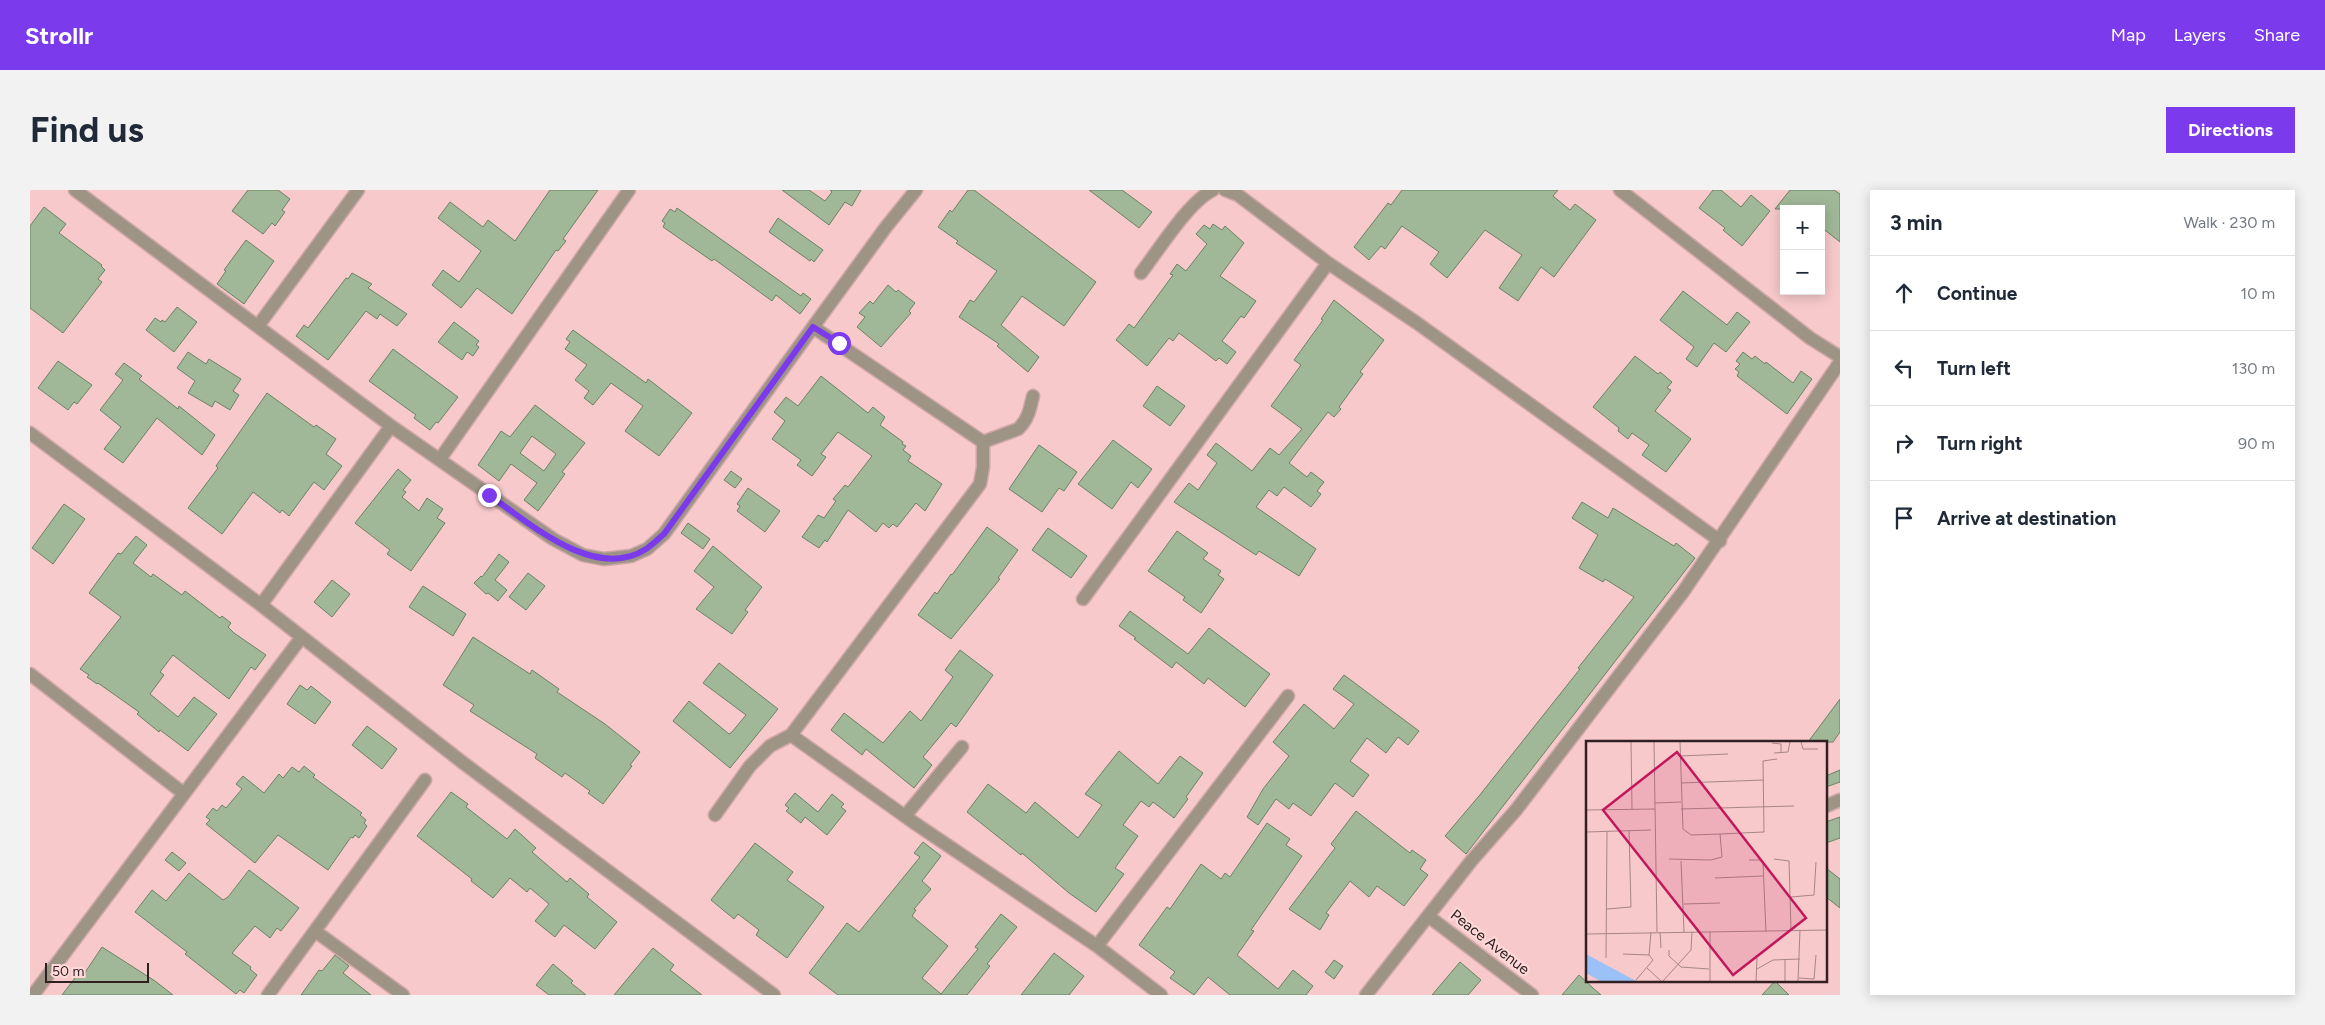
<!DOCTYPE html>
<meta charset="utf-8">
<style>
body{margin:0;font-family:Figtree,sans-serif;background:#f2f2f3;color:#1f2937}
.controls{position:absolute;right:15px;top:15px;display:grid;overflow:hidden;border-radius:0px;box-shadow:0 2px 12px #0003}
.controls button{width:45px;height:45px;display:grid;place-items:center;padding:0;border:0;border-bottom:1px solid #e0e1e3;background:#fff;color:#1f2937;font:25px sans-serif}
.scale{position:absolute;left:15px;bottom:12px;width:104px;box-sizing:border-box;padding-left:5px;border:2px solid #312021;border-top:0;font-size:14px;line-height:18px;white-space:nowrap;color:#312021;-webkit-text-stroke:4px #ffd9d9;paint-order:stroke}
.stop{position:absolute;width:15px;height:15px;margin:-11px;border:4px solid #7c3aed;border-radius:50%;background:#fff}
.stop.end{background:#7c3aed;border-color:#fff;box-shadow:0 1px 5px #0008}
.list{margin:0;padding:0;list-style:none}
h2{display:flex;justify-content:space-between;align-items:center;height:65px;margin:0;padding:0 20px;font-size:21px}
h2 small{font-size:16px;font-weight:400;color:#747a83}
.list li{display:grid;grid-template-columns:32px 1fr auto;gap:15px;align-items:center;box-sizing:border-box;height:75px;padding:0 20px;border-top:1px solid #e0e1e3}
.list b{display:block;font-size:19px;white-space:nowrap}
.list em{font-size:16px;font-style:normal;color:#747a83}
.icon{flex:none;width:28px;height:28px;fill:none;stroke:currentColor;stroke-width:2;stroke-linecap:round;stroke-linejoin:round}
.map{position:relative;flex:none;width:1810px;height:805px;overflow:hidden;border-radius:0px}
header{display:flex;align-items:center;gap:30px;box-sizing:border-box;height:70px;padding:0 25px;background:#7c3aed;color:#fff}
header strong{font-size:24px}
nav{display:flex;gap:28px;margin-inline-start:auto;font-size:18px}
.intro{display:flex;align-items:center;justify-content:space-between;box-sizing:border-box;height:120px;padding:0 30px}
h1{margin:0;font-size:35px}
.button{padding:12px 22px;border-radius:0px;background:#7c3aed;color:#fff;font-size:18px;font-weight:700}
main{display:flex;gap:30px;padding:0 30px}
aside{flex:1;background:#fff;border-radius:0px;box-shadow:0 2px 12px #0003}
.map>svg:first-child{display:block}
.building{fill:#a0b898;stroke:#6b8264;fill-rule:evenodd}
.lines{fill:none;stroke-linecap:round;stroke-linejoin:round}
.minor-casing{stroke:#cfa7a8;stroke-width:15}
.minor{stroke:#9d9485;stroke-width:12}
.route{stroke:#7c3aed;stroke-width:6}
.labels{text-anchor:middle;stroke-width:4.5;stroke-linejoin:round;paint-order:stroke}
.street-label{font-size:15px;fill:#312021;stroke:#ffd9d9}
.inset-road{fill:none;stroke:#a88586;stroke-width:1}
.view{fill:#c2185b;fill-opacity:0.15;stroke:#c2185b;stroke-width:2.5}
.inset-edge{fill:none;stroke:#312021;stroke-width:2.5}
</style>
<header>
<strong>Strollr</strong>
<nav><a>Map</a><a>Layers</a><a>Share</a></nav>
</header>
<div class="intro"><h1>Find us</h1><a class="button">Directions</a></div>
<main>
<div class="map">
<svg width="1810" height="805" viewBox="0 0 1810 805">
<rect width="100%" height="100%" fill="#f7c9ca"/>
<path class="building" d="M218 0H248L260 9 252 20 255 22 245 36 242 33 233 44 202 21Z
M520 0H568L533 49 536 51 528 61 526 60 482 124 447 98 431 118 402 95 413 80 429 92 451 61 408 28 420 12 453 37 458 30 485 51Z
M752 0H779L795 11 802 2 800 0H831L822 16 815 12 799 35Z
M938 0H944L1066 92 1034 136 992 106 971 135 1009 167 998 182 967 156 969 154 929 127 940 110 944 112 967 81 926 53 928 51 908 37 920 20 922 22Z
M1059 0H1092L1122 22 1109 38Z
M1372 0H1528L1523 6 1540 20 1545 14 1566 30 1524 87 1511 77 1488 111 1469 98 1492 65 1455 40 1417 88 1400 74 1409 62 1372 36 1355 59 1351 56 1339 70 1324 57 1358 13 1361 15Z
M1683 0H1691L1711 17 1721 5 1740 21 1712 56 1693 40 1695 38 1669 18Z
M1760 0H1804L1810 4V52L1791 37V19H1745Z
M14 17 36 34 29 43 72 75 71 76 75 80 68 89 72 92 33 143 0 118V36Z
M647 18 771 106 773 103 781 109 770 124 746 105 742 111 684 69 682 71 633 37 635 33 632 31 640 19 645 22Z
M748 28 793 60 784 72 781 69 780 71 739 42Z
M1183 34 1192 40 1195 36 1214 53 1190 86 1226 111 1214 128 1211 126 1192 151 1206 162 1197 174 1189 168 1186 171 1149 143 1143 151 1139 148 1117 176 1086 150 1099 134 1104 138 1143 85 1140 84 1147 74 1156 81 1177 54 1166 44 1174 35 1180 39Z
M216 50 244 71 214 114 187 94 196 81 194 80Z
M322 83 342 94 338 98 377 124 367 136 350 124 347 129 336 121 298 170 266 146 274 135 278 138 316 88 318 89Z
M858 95 866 102 868 100 885 113 879 121 881 123 851 157 827 137 835 127 829 123 840 111 843 114Z
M1653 101 1697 135 1707 122 1720 132 1696 162 1684 153 1667 177 1656 169 1664 157 1630 130Z
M1304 110 1354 150 1330 182 1333 184 1309 217 1311 219 1304 227 1298 222 1259 273 1277 287 1281 282 1294 292 1287 301 1291 304 1281 317 1254 297 1247 306 1239 300 1226 317 1286 359 1269 386 1229 361 1226 365 1144 312 1159 293 1168 300 1187 273 1177 265 1186 253 1222 281 1240 258 1249 265 1272 239 1241 216 1271 175 1264 170 1293 130 1291 129Z
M147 117 167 132 144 162 116 140 125 128 131 132 132 130 135 132Z
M424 132 449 151 446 155 449 157 443 166 437 162 432 170 408 152Z
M543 140 616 193 618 189 662 223 629 266 595 241 613 216 581 193 563 215 554 208 559 201 545 190 557 175 535 159 540 152 536 149Z
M363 159 428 207 408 233 406 232 400 240 384 228 386 225 339 191Z
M158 162 176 174 179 169 211 189 203 201 209 205 200 220 185 211 182 217 158 203 165 191 147 178Z
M1713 162 1722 169 1725 166 1735 174 1736 172 1763 193 1771 181 1782 189 1757 224 1707 186 1709 182 1705 179 1710 174 1706 171Z
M1605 166 1628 184 1630 182 1642 192 1637 198 1641 200 1625 221 1661 249 1636 282 1612 265 1619 255 1602 243 1598 249 1588 241 1589 238 1563 217Z
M28 171 62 195 47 214 44 212 38 220 8 198Z
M94 173 112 186 109 189 148 219 149 216 185 245 172 265 127 228 93 273 74 259 91 237 70 220 93 190 85 184Z
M791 186 838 223 843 217 855 227 850 235 873 252 872 254 876 256 873 260 881 266 878 271 912 294 895 321 886 313 867 337 863 334 859 338 853 333 846 342 818 320 797 352 795 350 789 358 772 347 788 325 794 328 806 311 803 309 815 295 818 297 842 266 808 242 791 264 796 267 782 286 767 275 771 270 742 249 755 231 744 222 756 207 768 216Z
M1127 196 1155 216 1140 236 1113 216Z
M237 203 284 237 286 235 306 249 296 264 312 276 294 300 284 292 259 326 252 320 250 323 223 302 192 344 158 318 188 278 186 276Z
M505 215 555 253 532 282 535 284 508 321 494 310 507 293 481 274 469 291 448 275 471 241 480 247ZM502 246 526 264 514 281 490 263Z
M1083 250 1122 279 1108 298 1101 292 1082 319 1048 294Z
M1009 255 1047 282 1034 301 1029 298 1012 322 979 299Z
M368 279 381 290 373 300 376 302 372 307 389 321 397 308 413 319 407 328 415 333 381 381 357 364 360 360 325 333Z
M701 281 712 289 705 298 694 290Z
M718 298 750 321 735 342 707 321 710 316 707 314Z
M1552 312 1578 328 1583 318 1644 356 1646 353 1665 368 1436 664 1415 646 1449 606 1550 479 1548 478 1604 407 1575 389 1573 392 1549 378 1568 345 1542 328Z
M34 314 55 329 23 374 2 358Z
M658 333 680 349 673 359 651 343Z
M957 337 988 360 968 388 970 389 921 449 888 425 905 402 907 404 921 384 922 385Z
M1018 338 1057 366 1041 388 1002 360Z
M1147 341 1178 363 1173 369 1191 381 1188 385 1194 389 1171 423 1153 410 1155 407 1118 381Z
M106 346 117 355 103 373 121 387 123 384 152 405 155 401 190 428 192 426 201 433 198 437 204 443 236 465 225 480 221 477 199 509 143 465 130 482 134 485 120 504 148 527 164 507 187 524 158 561 130 540 129 542 107 524 109 522 68 493 67 494 57 487 59 485 50 479 91 427 59 403 88 363 91 364Z
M683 356 732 397 715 420 718 422 702 444 666 419 684 397 664 381Z
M469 364 479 372 465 390 477 400 468 411 458 403 456 404 444 393 451 386 452 387Z
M498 383 515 396 496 420 479 407Z
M302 390 320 404 302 427 284 412Z
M393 396 436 424 423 446 379 417Z
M1100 421 1158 464 1179 438 1240 484 1215 517 1178 488 1174 494 1146 472 1142 478 1104 449 1106 448 1089 436Z
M443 447 500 484 502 480 529 499 527 502 575 534 610 562 600 575 602 576 573 614 558 603 560 601 535 583 532 587 505 568 507 564 440 521 444 515 413 495Z
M930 460 963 485 926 537 921 533 893 567 902 575 884 598 836 559 832 565 801 540 814 523 853 553 880 521 891 531 923 487 915 480Z
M689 473 748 519 700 578 643 531 659 511 699 544 702 542 716 525 673 493Z
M1314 485 1389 541 1378 555 1368 547 1356 563 1337 548 1320 571 1339 585 1323 607 1305 593 1281 626 1263 613 1259 619 1246 609 1228 635 1217 627 1233 599 1259 566 1243 552 1274 514 1304 539 1324 514 1303 499Z
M270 495 277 500 281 496 301 512 285 534 257 514Z
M1810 509V542L1803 552H1778Z
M337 536 367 559 352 579 322 555Z
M1089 561 1128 594 1150 566 1173 583 1156 607 1158 609 1144 628 1123 612 1119 617 1111 611 1093 635 1108 646 1085 678 1094 684 1066 722 1039 703 992 663 991 665 937 622 958 594 996 623 1005 612 1048 648 1072 615 1055 604Z
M274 576 285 585 283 587 332 623 330 625 336 630 334 633 337 636 329 648 325 645 323 648 321 647 298 680 248 645 225 673 176 634 180 630 176 627 183 618 187 621 192 615 196 618 212 599 206 594 213 586 234 603 249 584 253 588 262 577 269 582Z
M1810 580V592L1796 597V586Z
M421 602 438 614 436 617 477 649 485 639 506 658 502 662 537 692 540 688 559 704 557 707 587 732 565 759 534 735 525 747 505 731 519 714 500 698 497 702 480 688 463 708 441 691 442 689 387 646Z
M765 603 788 622 802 604 814 614 811 617 816 621 797 645 775 627 771 633 756 621 759 618 755 615Z
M1326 621 1380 663 1382 660 1396 670 1390 679 1398 685 1374 716 1347 696 1339 707 1320 691 1296 723 1299 725 1290 740 1259 719 1305 658 1301 654Z
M1810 627V648L1796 653V632Z
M1237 633 1260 649 1256 655 1272 666 1221 740 1224 741 1207 765 1248 799 1263 780 1283 796 1276 805H1200L1178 787 1164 805 1140 788 1145 782 1109 755 1137 717 1140 719 1171 674 1191 689 1195 683 1200 687Z
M893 652 911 666 892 691 901 699 884 719 886 720 882 726 918 756 892 788 911 804 948 759 945 757 971 724 987 737 957 774 960 776 937 805H808L779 783 817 733 829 742 890 667 884 663Z
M725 653 763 682 757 690 794 717 757 768 726 745 729 740 708 724 704 729 681 710Z
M142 662 156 673 149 681 135 670Z
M1796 678 1810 689V718L1796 707Z
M219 680 269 718 251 741 247 738 240 748 225 736 202 763 221 777 220 779 227 785 214 803 210 800 206 804 155 764 157 762 105 722 122 700 136 711 159 683 193 710 198 707Z
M72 757 125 791 143 805H32L48 784 52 787Z
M623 758 644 775 640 780 672 805H584Z
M1024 763 1054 786 1039 805H991Z
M305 765 319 776 313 783 341 805H271L289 780 292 781Z
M1304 770 1313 776 1304 789 1295 782Z
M1430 772 1451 790 1438 805H1402Z
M523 774 543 791 541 793 556 805H519L506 795Z
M1549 785 1563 798 1571 805H1532Z
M1745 791 1759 805H1732Z"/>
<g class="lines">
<g class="minor-casing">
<path id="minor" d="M45 0 361 236 523 349 553 365 574 369 601 366 617 359 634 344 783 137 953 252V277L950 294 761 545 740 556 720 576 685 625
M1195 0 1208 5 1298 73 1387 133 1690 351
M1590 0 1780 148 1810 167
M1111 83C1128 61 1159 11 1183 0
M228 136 328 0
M783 137 856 37 886 0
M0 243 231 415 432 572 744 805
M953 252 988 239C998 230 1000 219 1003 206
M410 269 599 0
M1053 409 1298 73
M231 415 361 236
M0 484 153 603
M761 545 883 632 1067 756 1131 805
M1796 616 1810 610
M875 626 932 557
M1398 726 1502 805
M285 741 373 805
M1067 756 1258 506
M3 805 271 448
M238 805 395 590
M1336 805 1442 670 1486 620 1653 402 1810 172"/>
</g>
<use href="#minor" class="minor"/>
</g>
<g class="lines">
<path class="route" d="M459 305C499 333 565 392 616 359 622 355 628 349 634 344L783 137 809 153"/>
</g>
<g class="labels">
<g class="street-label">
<text transform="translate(1460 752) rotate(38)" y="5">Peace Avenue</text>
</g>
</g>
<g transform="translate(1556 551)">
<rect width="241" height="241" fill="#f7c9ca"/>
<path d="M0 213 50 240H14L0 232Z" fill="#9cc1f6"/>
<path class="inset-road" d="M45 1 46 68M68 1 71 191M215 1 217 8H232M186 2 195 3V12M188 12 202 11 204 1M94 15 142 13M95 42 178 39M69 62 95 61M95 68 208 65M0 69 69 68M0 91 65 89M134 93 178 91 177 20 191 18M83 118 125 119 136 116 134 93 105 94 97 88 94 1M188 118 203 120 205 189M163 119H174L177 122 180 191M95 120 98 191M129 137 177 135M205 156 228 154 230 121M98 163 134 162M21 168 45 166 43 90M74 191 75 207M0 193 242 189M83 209V215L95 226 123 228M37 213 63 214M20 217 21 91M61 227 75 240M171 228 187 219 214 218M213 237 228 238 230 214M50 239 67 219 63 214 65 191M77 240 105 209 106 191M124 240V191M170 240 171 217M199 240V219M212 240 214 189"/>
<path class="view" d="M91 11 220 177 147 234 17 69Z"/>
<rect width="241" height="241" class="inset-edge"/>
</g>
</svg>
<div class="controls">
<button>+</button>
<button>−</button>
</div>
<div class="scale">50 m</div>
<div class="stop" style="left:809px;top:153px"></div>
<div class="stop end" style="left:459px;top:305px"></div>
</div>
<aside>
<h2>3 min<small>Walk · 230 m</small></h2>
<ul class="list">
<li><svg class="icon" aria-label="ahead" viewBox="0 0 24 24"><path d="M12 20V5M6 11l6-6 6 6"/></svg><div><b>Continue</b></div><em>10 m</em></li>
<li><svg class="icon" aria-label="left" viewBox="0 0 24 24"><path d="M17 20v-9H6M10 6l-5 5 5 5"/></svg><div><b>Turn left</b></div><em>130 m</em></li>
<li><svg class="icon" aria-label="right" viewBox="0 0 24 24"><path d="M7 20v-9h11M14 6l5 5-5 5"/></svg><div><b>Turn right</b></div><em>90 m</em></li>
<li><svg class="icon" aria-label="arrive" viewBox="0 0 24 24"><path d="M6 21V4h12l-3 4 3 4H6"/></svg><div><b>Arrive at destination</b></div></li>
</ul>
</aside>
</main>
